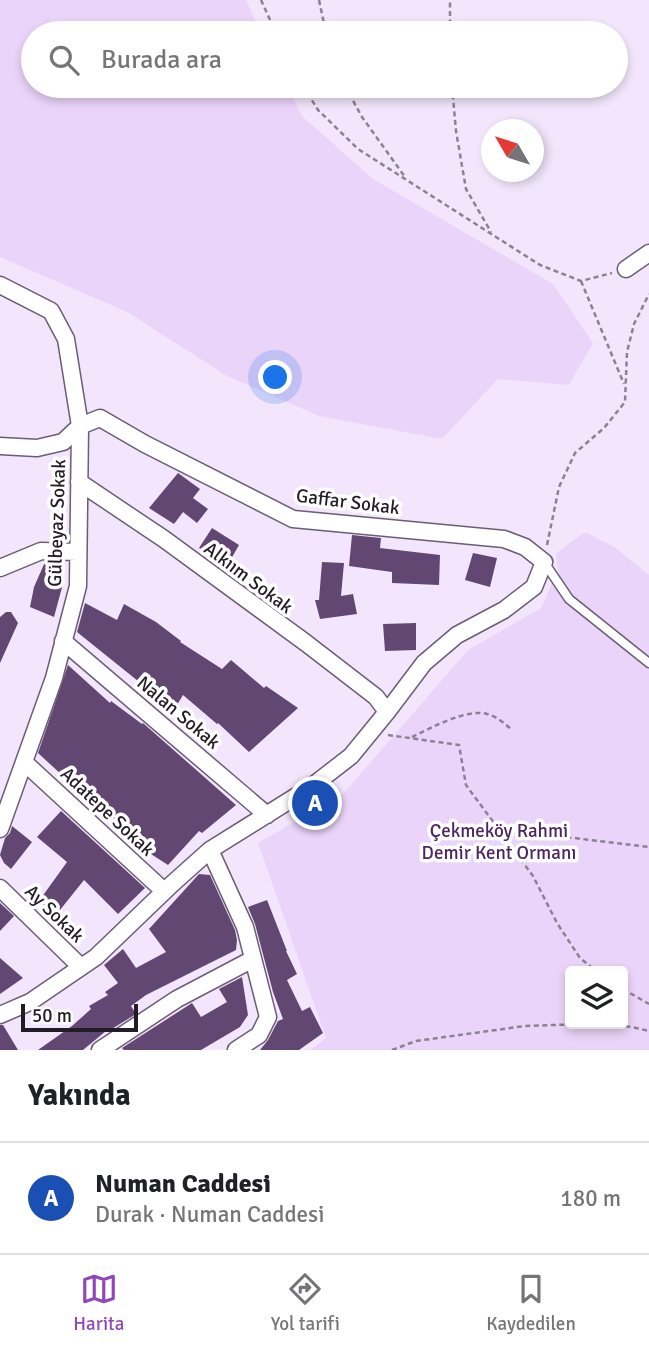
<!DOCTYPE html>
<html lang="tr">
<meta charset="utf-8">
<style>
body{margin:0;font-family:Signika,sans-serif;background:#f6f6f6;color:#202124}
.controls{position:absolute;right:21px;bottom:21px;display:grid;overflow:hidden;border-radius:7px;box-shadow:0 4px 10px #0003}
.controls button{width:63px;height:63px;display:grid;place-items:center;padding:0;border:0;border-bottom:2px solid #e0e0e0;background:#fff;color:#202124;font:35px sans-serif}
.compass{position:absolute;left:481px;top:119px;width:63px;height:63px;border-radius:50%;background:#fff;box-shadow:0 4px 10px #0003;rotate:309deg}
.scale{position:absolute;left:21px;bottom:18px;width:117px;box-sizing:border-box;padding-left:7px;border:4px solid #221c26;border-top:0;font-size:19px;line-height:24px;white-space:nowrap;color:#221c26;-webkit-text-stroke:5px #fff;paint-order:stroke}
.you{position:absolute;left:276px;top:378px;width:24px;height:24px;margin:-18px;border:5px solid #fff;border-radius:50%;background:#1a73e8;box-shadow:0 0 0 10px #1a73e833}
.badge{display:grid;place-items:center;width:46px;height:46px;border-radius:50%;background:#9247b9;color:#fff;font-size:23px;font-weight:700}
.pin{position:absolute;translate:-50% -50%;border:4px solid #fff;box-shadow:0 2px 7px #0006}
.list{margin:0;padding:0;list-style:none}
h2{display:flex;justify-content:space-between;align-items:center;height:91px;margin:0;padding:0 28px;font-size:30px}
h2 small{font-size:23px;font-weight:400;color:#757577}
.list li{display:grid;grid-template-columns:46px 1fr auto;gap:21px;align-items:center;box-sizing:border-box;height:112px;padding:0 28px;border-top:2px solid #e0e0e0}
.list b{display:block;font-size:26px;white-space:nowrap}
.list p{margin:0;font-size:23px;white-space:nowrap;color:#757577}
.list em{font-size:23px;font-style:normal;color:#757577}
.icon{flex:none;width:38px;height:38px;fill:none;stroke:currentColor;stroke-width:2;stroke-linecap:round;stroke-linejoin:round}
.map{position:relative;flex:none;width:649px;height:1050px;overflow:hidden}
.search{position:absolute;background:#fff;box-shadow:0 4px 10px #0003;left:21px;right:21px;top:21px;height:77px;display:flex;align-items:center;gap:18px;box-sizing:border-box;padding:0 24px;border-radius:38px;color:#757577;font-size:26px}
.sheet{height:203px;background:#fff}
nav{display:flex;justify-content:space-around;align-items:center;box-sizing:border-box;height:98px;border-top:2px solid #e0e0e0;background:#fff;font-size:19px;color:#757577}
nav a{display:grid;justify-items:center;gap:4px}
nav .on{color:#9247b9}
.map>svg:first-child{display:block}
.green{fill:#ebd4f9;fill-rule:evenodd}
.building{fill:#624772}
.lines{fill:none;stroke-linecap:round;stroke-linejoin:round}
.service-casing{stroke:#6b5d74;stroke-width:11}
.minor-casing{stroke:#6b5d74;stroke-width:19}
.path{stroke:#8a8191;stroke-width:2.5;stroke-dasharray:5 3.5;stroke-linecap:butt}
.service{stroke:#fff;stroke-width:8}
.minor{stroke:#fff;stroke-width:16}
.labels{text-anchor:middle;stroke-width:7;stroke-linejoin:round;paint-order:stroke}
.street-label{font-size:19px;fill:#221c26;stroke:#fff}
.park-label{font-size:19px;fill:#4c2661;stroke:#fff}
</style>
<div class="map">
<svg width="649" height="1050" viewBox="0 0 649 1050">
<rect width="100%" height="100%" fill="#f3e6fc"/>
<path class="green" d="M0 0H246L261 33H33V86H287L302 116 373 179 553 284 593 343 569 385 498 379 442 439 319 416 227 376 127 312 0 257Z
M585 532 616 548 649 575V1050H310L326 1038 258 843 344 793 468 650 541 608 558 570 556 553ZM570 971H623V1024H570Z"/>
<path class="building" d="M178 473 200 489 193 498 208 509 197 523 183 512 174 524 149 508Z
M212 528 239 545 227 566 199 548Z
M352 535 381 538 380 548 440 555 439 585 392 583V572L349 566Z
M473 553 497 558 490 587 465 580Z
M45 562H49L59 569 64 580 54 617 30 607 34 587Z
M322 562 344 563 341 596 353 594 357 614 320 619 315 600H319Z
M85 603 117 620 124 604 156 622 181 641 180 642 222 669 231 660 264 688 266 686 298 708 249 752 218 723 217 724 183 695 174 710 77 632Z
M6 612H11L18 623 0 663V617Z
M416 623V650L385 651 383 624Z
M68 665 110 703 111 701 142 724 143 723 236 805 202 833 199 831 168 865 140 847 38 753Z
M61 811 145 888 118 914 84 880 56 915 39 901 67 862 37 837Z
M12 826 32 842 11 869 4 863 0 855 5 838 10 833Z
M199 874 210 875 235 930 237 940 236 950 146 995 131 1006 136 1014 107 1032 106 1031 83 1050H38L72 1026 91 1009 89 1006 108 995 105 992 118 983 104 965 123 949 136 968 166 952 149 929Z
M267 900 287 951H286L297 974 287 980 302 1011 310 1007 323 1033 299 1050H260L268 1040 278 1021 283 1019 273 992 255 924 248 907Z
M0 903 14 916 0 931Z
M0 958 23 978 0 994Z
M242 977 248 1015 240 1027 201 1050H124L122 1048 192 1003 201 1017 227 1002 219 989Z
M0 1025H3L18 1050H0Z"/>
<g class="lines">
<g class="service-casing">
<path id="service" d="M544 562 569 599 649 663"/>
</g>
<g class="minor-casing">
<path id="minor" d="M626 269 649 253
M0 285 51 311 66 339 80 426 78 586 54 678 0 829
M0 446 37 448 63 442 80 426 100 418 145 444 293 519 504 539 525 547 544 562 534 587 504 610 457 635 424 663 387 712 351 756 311 787 210 850 172 884 96 957 30 1002 0 1015
M79 482 164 539 306 643 376 697 387 712
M0 568 41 551 78 552
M63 641 267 815
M24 762 164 891
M210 850 245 927 268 1017 259 1035 236 1050
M0 888 81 967
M100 1050 177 999 253 959"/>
</g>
<path class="path" d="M261 0 276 33
M319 0 326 33
M450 33V0
M303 86 318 110 358 149 540 265 581 281 612 273
M345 86 362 117 405 177
M452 86 456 131 466 189 491 232
M581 281 624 384
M547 545 559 487 575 453 604 428 625 402 627 352 634 324 649 294
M388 735 459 745 466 785 533 876 557 923 580 958 596 971
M412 737C431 728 467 708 487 714 496 716 504 723 511 729
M499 829 649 847
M623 989 649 1004
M600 1024 632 1027 649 1031
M392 1050 416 1041 525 1026 583 1024"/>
<use href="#service" class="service"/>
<use href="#minor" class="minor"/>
</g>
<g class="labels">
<g class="street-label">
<text transform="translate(348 501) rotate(7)" y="7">Gaffar Sokak</text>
<text transform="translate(56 523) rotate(-88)" y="7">Gülbeyaz Sokak</text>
<text transform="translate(249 577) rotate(37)" y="7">Alkıım Sokak</text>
<text transform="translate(179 712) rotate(40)" y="7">Nalan Sokak</text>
<text transform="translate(108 811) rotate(43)" y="7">Adatepe Sokak</text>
<text transform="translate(55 913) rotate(44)" y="7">Ay Sokak</text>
</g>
<g class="park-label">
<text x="499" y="837">Çekmeköy Rahmi<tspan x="499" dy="22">Demir Kent Ormanı</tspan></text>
</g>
</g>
</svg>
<div class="controls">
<button><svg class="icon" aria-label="layers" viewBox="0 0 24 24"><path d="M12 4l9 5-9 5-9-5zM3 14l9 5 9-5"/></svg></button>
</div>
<svg class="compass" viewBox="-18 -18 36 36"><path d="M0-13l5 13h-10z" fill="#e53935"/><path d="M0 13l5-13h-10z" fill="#757577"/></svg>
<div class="scale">50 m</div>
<div class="you"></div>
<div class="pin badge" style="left:315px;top:803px;background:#1a4fb4">A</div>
<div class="search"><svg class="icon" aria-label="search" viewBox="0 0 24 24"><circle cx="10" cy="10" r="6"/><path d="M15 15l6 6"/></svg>Burada ara</div>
</div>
<section class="sheet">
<h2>Yakında<small></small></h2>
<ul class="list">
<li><span class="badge" style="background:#1a4fb4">A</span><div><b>Numan Caddesi</b><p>Durak · Numan Caddesi</p></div><em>180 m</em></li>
</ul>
</section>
<nav>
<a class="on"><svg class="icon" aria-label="map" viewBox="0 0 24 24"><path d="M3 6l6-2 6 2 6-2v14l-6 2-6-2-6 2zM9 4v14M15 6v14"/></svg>Harita</a>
<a><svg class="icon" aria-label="directions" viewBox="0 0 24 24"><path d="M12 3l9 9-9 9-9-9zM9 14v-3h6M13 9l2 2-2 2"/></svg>Yol tarifi</a>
<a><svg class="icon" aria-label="saved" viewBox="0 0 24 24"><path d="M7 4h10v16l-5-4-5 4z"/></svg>Kaydedilen</a>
</nav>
